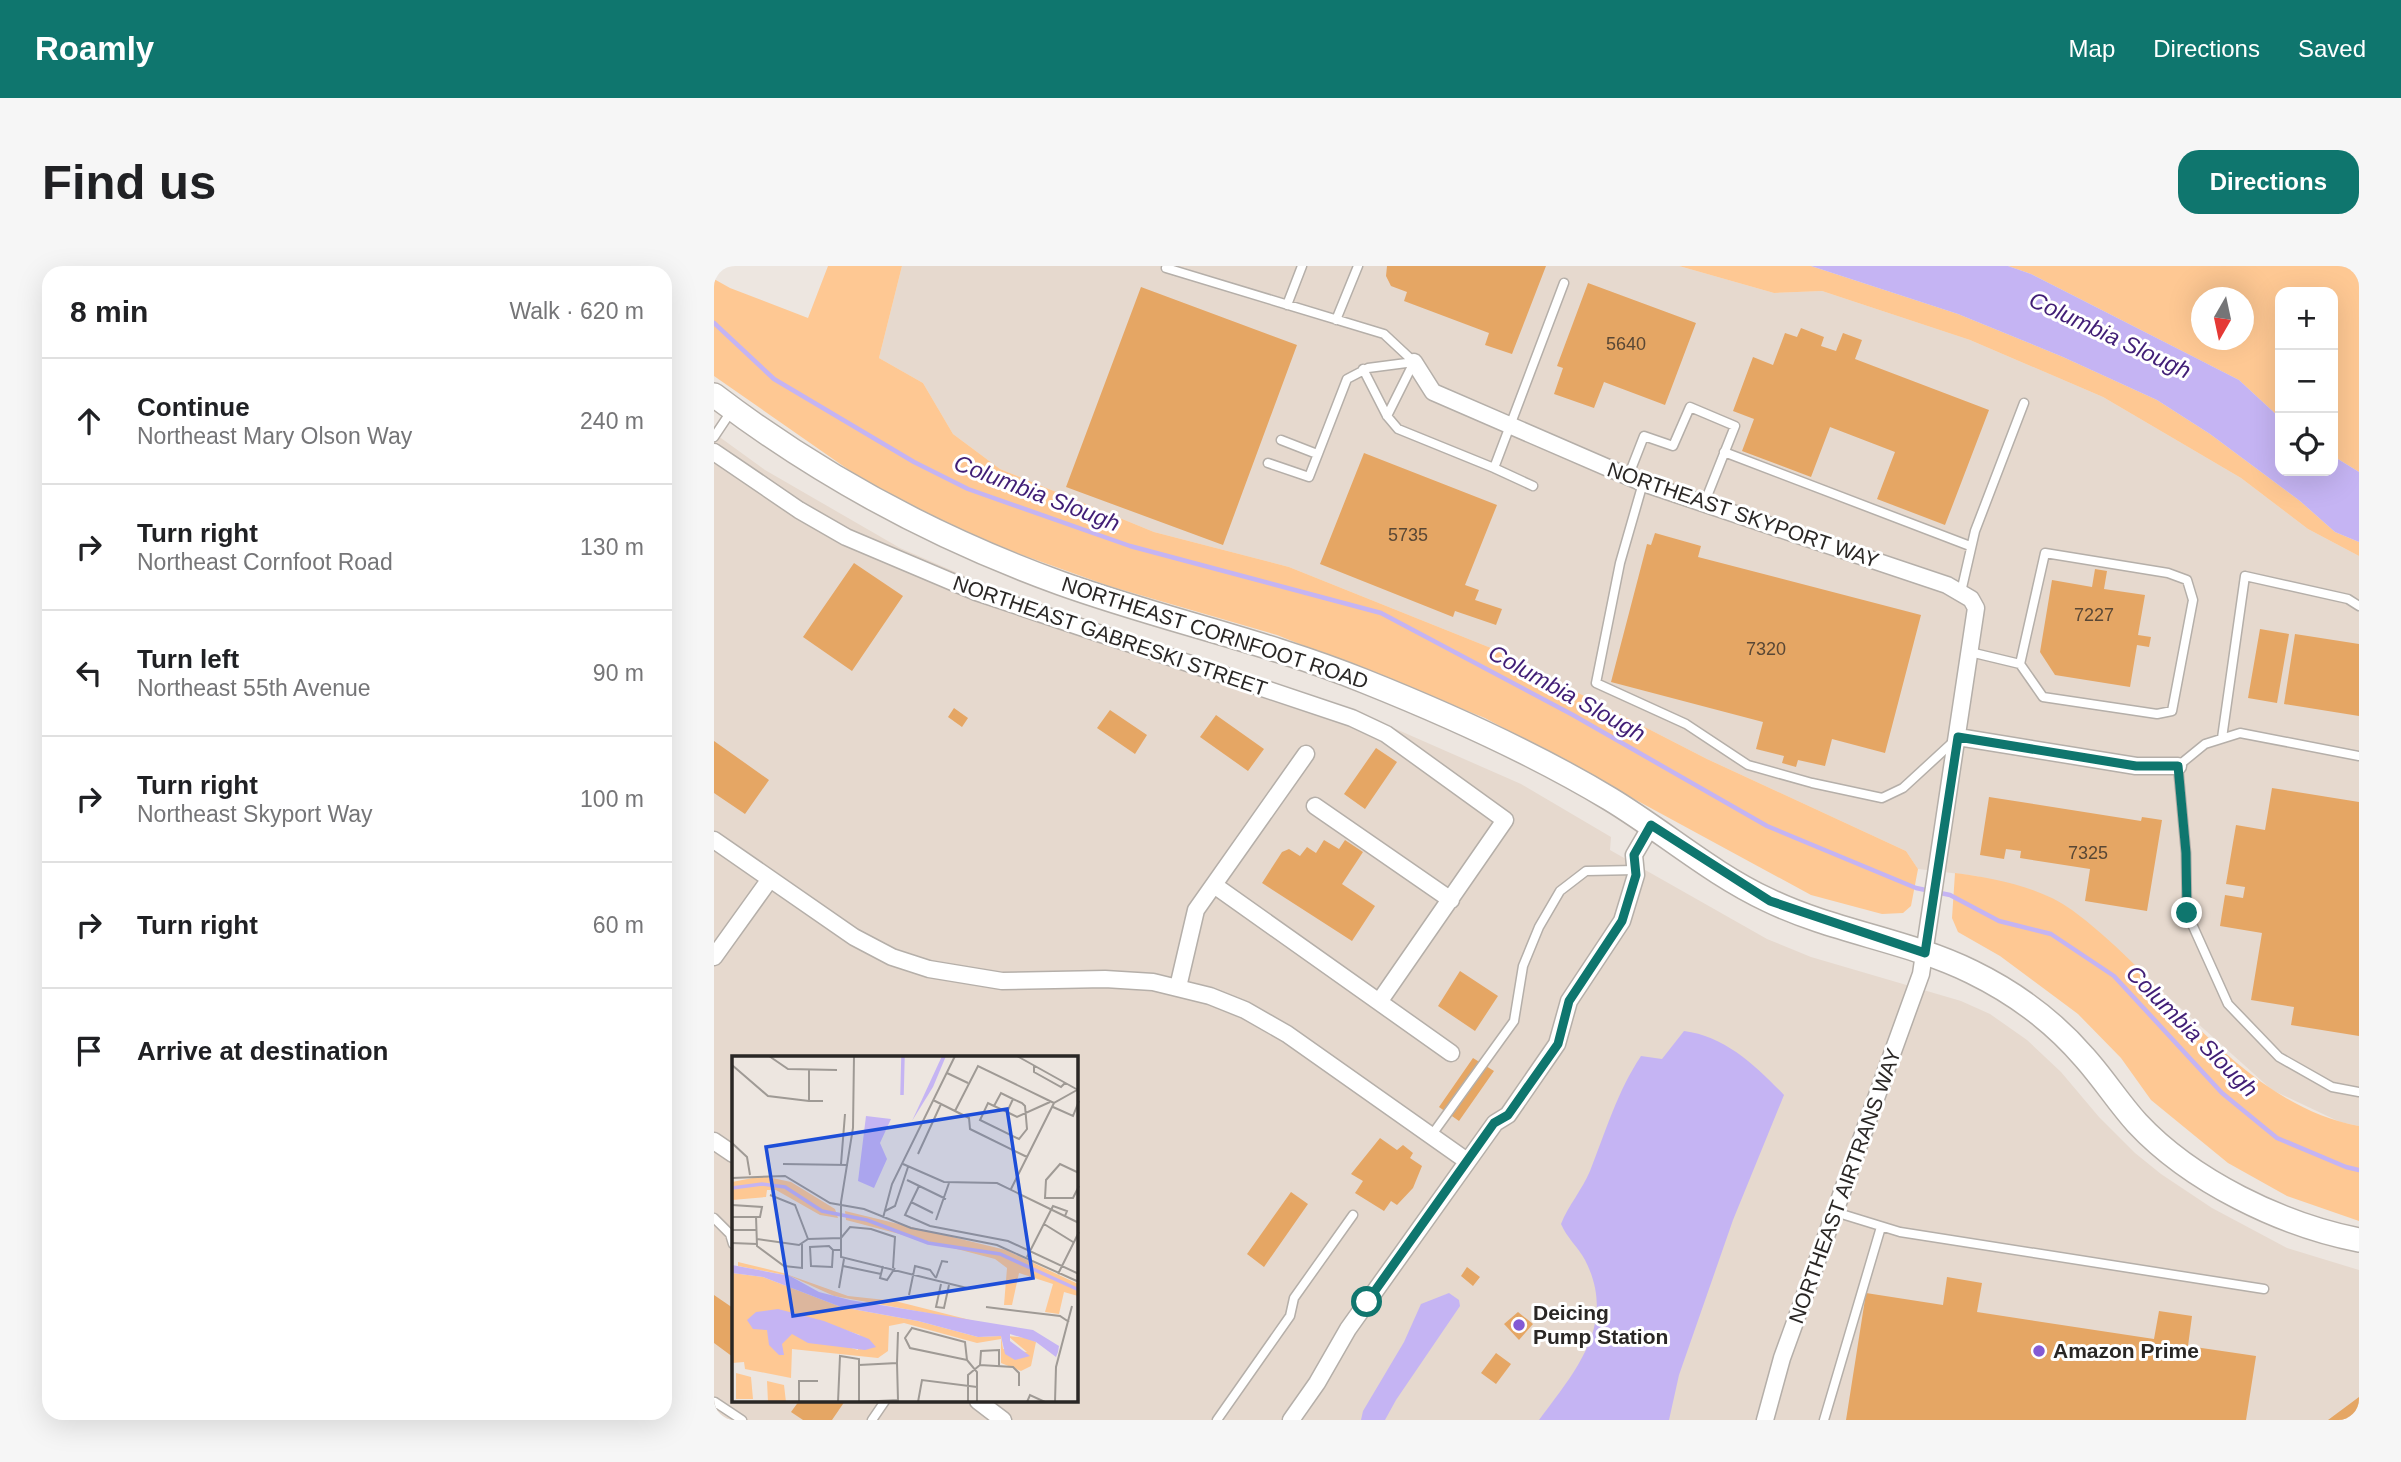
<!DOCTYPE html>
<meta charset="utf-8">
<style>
body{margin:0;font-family:Arial,sans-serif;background:#f6f6f6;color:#202124}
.controls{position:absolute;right:21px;top:21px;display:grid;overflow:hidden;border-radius:14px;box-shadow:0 7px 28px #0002}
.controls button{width:63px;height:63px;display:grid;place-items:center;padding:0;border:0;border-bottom:2px solid #e0e0e0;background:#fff;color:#202124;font:35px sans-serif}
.compass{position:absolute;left:1477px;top:21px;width:63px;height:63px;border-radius:50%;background:#fff;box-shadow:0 7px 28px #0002;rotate:189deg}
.stop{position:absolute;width:21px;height:21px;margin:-16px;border:5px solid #0f766e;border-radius:50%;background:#fff}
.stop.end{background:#0f766e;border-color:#fff;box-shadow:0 2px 7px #0008}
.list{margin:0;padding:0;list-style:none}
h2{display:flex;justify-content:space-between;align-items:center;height:91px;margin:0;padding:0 28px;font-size:30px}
h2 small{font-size:23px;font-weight:400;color:#757577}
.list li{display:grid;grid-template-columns:46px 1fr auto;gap:21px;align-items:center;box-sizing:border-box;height:126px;padding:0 28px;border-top:2px solid #e0e0e0}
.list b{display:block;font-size:26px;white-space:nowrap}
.list p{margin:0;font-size:23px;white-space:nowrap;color:#757577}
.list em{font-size:23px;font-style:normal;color:#757577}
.icon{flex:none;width:38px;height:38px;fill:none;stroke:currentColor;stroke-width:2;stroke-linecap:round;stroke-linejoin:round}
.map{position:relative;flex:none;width:1645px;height:1154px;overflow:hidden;border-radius:21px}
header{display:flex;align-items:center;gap:42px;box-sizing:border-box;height:98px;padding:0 35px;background:#0f766e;color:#fff}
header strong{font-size:33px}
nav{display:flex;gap:38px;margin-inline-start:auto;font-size:24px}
.intro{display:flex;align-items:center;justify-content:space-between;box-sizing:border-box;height:168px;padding:0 42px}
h1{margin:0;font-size:49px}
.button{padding:18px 32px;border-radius:21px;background:#0f766e;color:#fff;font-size:24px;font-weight:700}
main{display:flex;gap:42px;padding:0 42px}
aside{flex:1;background:#fff;border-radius:21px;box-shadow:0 7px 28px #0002}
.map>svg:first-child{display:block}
.built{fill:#e6d9ce;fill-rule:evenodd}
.green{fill:#fec893;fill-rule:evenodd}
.water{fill:#c5b4f3}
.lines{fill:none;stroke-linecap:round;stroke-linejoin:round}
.stream{stroke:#c5b4f3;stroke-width:4.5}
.building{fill:#e5a664}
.lane-casing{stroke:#b5afa9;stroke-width:11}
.street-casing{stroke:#b5afa9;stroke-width:19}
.secondary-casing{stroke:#b5afa9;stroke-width:26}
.lane{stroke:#fff;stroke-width:8}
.street{stroke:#fff;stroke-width:16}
.secondary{stroke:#fff;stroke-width:23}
.route{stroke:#0f766e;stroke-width:9}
.poi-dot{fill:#845ad4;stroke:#fff;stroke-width:2.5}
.labels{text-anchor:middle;stroke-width:6;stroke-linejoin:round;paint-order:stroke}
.number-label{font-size:18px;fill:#594735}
.street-label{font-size:21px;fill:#2a2725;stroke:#fff}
.poi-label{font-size:21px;font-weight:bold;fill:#2a2725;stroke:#fff;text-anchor:start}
.water-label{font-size:23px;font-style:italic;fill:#411e76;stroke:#fff}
.inset-river{fill:none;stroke:#c5b4f3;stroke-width:3.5}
.inset-road{fill:none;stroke:#9f9a95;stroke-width:2}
.view{fill:#1d4ed8;fill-opacity:0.15;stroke:#1d4ed8;stroke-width:3.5}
.inset-edge{fill:none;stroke:#2a2725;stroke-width:3.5}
</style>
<header>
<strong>Roamly</strong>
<nav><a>Map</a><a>Directions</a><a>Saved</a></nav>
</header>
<div class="intro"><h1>Find us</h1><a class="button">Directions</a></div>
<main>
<aside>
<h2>8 min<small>Walk · 620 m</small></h2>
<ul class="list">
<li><svg class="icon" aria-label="ahead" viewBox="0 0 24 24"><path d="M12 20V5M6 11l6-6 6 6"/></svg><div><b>Continue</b><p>Northeast Mary Olson Way</p></div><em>240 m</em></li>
<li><svg class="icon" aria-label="right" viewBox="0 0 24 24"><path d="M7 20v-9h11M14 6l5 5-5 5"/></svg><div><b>Turn right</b><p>Northeast Cornfoot Road</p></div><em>130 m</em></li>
<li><svg class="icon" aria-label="left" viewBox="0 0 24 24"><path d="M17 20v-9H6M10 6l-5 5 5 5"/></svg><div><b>Turn left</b><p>Northeast 55th Avenue</p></div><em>90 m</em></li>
<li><svg class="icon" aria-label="right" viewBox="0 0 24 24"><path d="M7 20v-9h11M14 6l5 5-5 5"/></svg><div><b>Turn right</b><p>Northeast Skyport Way</p></div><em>100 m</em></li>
<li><svg class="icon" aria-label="right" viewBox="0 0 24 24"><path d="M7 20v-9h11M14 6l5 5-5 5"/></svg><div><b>Turn right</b></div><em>60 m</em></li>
<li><svg class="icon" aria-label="arrive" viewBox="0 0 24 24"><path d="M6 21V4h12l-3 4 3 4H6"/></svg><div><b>Arrive at destination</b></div></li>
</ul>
</aside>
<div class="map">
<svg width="1645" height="1154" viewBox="0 0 1645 1154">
<rect width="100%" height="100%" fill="#ede6e0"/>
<path class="built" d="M188 0H965L1060 27 1108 25 1256 74 1389 131 1527 212 1594 263 1645 290V860L1626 856 1558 824 1356 643 1263 610 1204 603 1192 585 993 493 777 382 575 301 440 266 286 203 239 168 209 117 165 92Z
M0 167 51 204 186 282 290 327 634 442 807 518 897 571 896 584 1053 673 1097 691 1247 735 1276 748 1313 774 1347 806 1385 851 1421 887 1447 908 1498 942 1573 982 1645 1004V1154H0ZM19 792H362V1135H19Z"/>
<path class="green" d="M114 0H188L165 92 209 117 239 168 286 203 440 266 575 301 777 382 993 493 1192 585 1204 603 1197 640 1189 647 1168 648 1097 629 771 452 563 369 395 320 269 275 155 218 0 110V13L16 22 94 52Z
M965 0H1097L1244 48 1349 91 1443 134 1496 168 1586 235 1621 266 1645 276V290L1594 263 1527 212 1389 131 1256 74 1108 25 1060 27Z
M1294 0H1645V206L1619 190V26H1566V152L1525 114 1317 8ZM1488 32H1530V74H1488Z
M1241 607C1280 612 1326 621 1358 644 1451 712 1526 838 1645 860V955L1573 930 1514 897 1437 834 1407 792 1364 748 1286 690 1244 666 1238 652Z"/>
<path class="water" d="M1097 0H1294L1317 8 1525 114 1566 152V205H1619V190L1645 206V276L1621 266 1586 235 1496 168 1443 134 1349 91 1244 48Z
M970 765C1011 770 1042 800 1070 829L1019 954 965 1109 955 1154H825C861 1105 904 1058 871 994 864 981 853 972 847 958 854 940 868 924 876 905 892 865 903 826 927 790L948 793Z
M735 1027 745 1034 746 1040 682 1134 671 1154H647L649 1145 690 1076 707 1038Z"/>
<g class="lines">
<path class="stream" d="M0 57 60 113 200 196 254 223 416 280 667 347 859 449 1053 560 1202 622 1236 629 1285 655 1337 668 1400 710 1508 827 1563 872 1632 901 1645 904"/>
</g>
<path class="building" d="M673 0H832L798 88 771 79 775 67 690 35 693 26 677 20 672 10Z
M874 17 982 57 951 139 890 116 880 142 840 128 849 102 843 100Z
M427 21 583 79 509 279 352 221Z
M1087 62 1110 71 1107 80 1122 85 1129 67 1148 74 1141 93 1275 144 1231 259 1163 233 1181 186 1116 161 1097 211 1028 185 1040 153 1019 145 1039 91 1059 99 1071 67 1083 71Z
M650 187 783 239 751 319 765 324 761 334 788 343 782 359 741 345 739 351 606 298Z
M941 267 987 280 984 291 1207 349 1171 487 1118 473 1111 500 1084 494 1082 501 1068 497 1070 490 1042 483 1049 456 897 416 933 278 937 279Z
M140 297 189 330 138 405 89 371Z
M1381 303 1393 305 1390 323 1431 329 1424 369 1437 371 1435 381 1423 379 1416 421 1341 409 1326 386 1338 314 1378 321Z
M1546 363 1575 368 1563 437 1534 432Z
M1581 368 1645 378V450L1570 438Z
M240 442 254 452 248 461 234 451Z
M396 444 433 469 421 488 383 462Z
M502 449 550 483 534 505 486 471Z
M0 475 55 514 31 548 0 527Z
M662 482 683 496 651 543 630 528Z
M1558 522 1645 536V770L1577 759 1580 741 1537 734 1548 667 1506 660 1511 629 1529 632 1531 621 1512 618 1522 559 1551 564Z
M1275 531 1427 555 1428 551 1448 554 1433 645 1371 635 1376 603 1306 592 1307 585 1292 583 1290 593 1266 589Z
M610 574 625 583 631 574 649 586 628 618 661 640 638 675 548 617 568 586 575 583 586 590 593 581 602 587Z
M746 705 784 730 761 765 724 740Z
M759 792 780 805 745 855 725 841Z
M666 872 683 884 689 879 699 887 696 892 708 900 699 922 683 939 677 935 670 945 641 927 649 915 637 908Z
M577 926 594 938 550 1001 533 988Z
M753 1001 766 1011 759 1020 747 1010Z
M1233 1011 1268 1017 1263 1046 1440 1073 1445 1045 1478 1050 1474 1080 1542 1090 1532 1154H1132L1152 1027 1229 1039Z
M0 1029 19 1042V1091L0 1077Z
M804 1046 819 1058 805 1074 790 1058Z
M782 1087 797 1098 782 1118 767 1107Z
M1645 1131V1154H1614Z
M85 1135H131L118 1154H89L77 1146Z"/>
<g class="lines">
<g class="lane-casing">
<path id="lane" d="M452 2 670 68 700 96
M573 39 588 0
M622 54 644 0
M649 103 673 150 684 163 780 202 850 17
M673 150 700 96
M0 171 18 144
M567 174 603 188
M1010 186 1256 280
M554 197 595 211 633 113 654 102 700 96
M780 202 819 220
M914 211 930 170 959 180 976 141 1021 160 990 238
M929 217 906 297 882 417 972 458 1034 499 1098 517 1168 532 1189 522 1239 476
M1247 326 1261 265 1310 137
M1256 386 1306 398 1331 287 1454 307 1473 314 1479 334 1458 445 1443 448 1329 431 1306 398
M1508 472 1531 310 1634 333 1645 340
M1645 490 1526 467 1491 478 1464 500 1472 587 1473 647 1514 738 1565 791 1618 821 1645 826
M717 870 800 755 809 700 825 661 846 625 872 605 922 604
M1121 946 1186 966 1550 1023
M0 952 16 968 19 978
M0 1138 1 1136 28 1154
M158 1154 171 1135
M503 1154 576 1050 580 1032 639 949
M1110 1154 1167 961"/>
</g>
<g class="street-casing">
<path id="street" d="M700 96 719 126 929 217 1233 319 1257 333 1262 342 1207 708 1068 1092 1051 1154
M0 186 85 244 132 271 262 326 638 452 672 468 791 554 665 736
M1244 471 1422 500H1464
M601 540 737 634
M0 574 140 671 178 691 215 703 288 715 391 713 439 716 496 730 531 744 573 768 753 895
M500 619 737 787
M0 691 56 613
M464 721 482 644 592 488
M0 875 19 888
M264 1135 289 1154
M577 1154 603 1117 634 1063 781 857 794 849 843 778 855 735 908 655 922 609 920 589 937 560"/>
</g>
<g class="secondary-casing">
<path id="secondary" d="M0 129C105 209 222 272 346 317 446 353 551 375 650 415 735 449 818 486 896 533 949 565 998 608 1054 634 1120 666 1193 674 1258 706 1301 727 1339 755 1370 791 1389 812 1404 836 1423 857 1477 915 1568 959 1645 974"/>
</g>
<use href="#lane" class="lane"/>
<use href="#street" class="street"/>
<use href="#secondary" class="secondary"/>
</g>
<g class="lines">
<path class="route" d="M653 1036 780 857 794 849 844 778 855 735 908 655 922 609 920 589 937 559 1056 635 1211 687 1244 471 1422 500H1464L1472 587 1473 647"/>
</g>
<g class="poi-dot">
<circle cx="805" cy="1059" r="7"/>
<circle cx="1325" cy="1085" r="7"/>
</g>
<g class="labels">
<g class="number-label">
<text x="912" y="84">5640</text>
<text x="694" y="275">5735</text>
<text x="1380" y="355">7227</text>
<text x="1052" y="389">7320</text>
<text x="1374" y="593">7325</text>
</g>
<g class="street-label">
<text transform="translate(1029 249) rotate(19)" y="7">NORTHEAST SKYPORT WAY</text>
<text transform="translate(501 367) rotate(18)" y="7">NORTHEAST CORNFOOT ROAD</text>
<text transform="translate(396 370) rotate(19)" y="7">NORTHEAST GABRESKI STREET</text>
<text transform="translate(1131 920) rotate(-70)" y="7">NORTHEAST AIRTRANS WAY</text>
</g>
<g class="poi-label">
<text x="819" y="1054">Deicing<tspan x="819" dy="24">Pump Station</tspan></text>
<text x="1339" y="1092">Amazon Prime</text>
</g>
<g class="water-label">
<text transform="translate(1396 69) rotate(25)" y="8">Columbia Slough</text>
<text transform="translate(323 227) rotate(21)" y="8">Columbia Slough</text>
<text transform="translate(853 427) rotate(29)" y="8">Columbia Slough</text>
<text transform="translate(1478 765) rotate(45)" y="8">Columbia Slough</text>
</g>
</g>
<g transform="translate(18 790)">
<rect width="346" height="346" fill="#ede6e0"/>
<path d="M31 120 59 126 103 153 106 162 88 159 44 134H35L34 141 0 144V126ZM113 155 274 194 346 228V240L332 236 327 258 313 256 321 228 287 217 280 249H272L275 212 263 203 114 164ZM6 206 51 217 116 240 163 245 250 267 102 240 58 220 6 210ZM0 217 31 221 109 251 186 265 246 281 269 280 271 293 295 296 276 280 295 282 304 286 299 310 289 315 269 307V283L245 287 172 267 157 270 156 295 146 302 60 293 59 322 13 313 12 306 0 307ZM107 272 128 279 126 294 106 288ZM4 317 19 321 21 343H4ZM35 325 52 329 54 346H36Z" fill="#fec893" fill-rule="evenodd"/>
<path d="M210 0H214L201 31 180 65ZM134 60 159 63 148 87 155 103 142 132 126 125ZM0 209 58 220 87 236 118 244 301 274 327 290 326 296 324 301 304 286 278 278V285L298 300 283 304 273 298 269 280 246 281 186 265 109 251 31 221 0 217ZM46 253 92 265 137 283 144 291 133 294 76 287 60 278 50 288 52 299H47L37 289 35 274 21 273 15 264 24 256Z" fill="#c5b4f3"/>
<path class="inset-river" d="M170 39 171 0M0 132 30 128 53 131 90 155 135 164 196 187 268 198 347 234"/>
<path class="inset-road" d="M37 0 56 13 105 14M122 0 121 72 109 146V201L235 232M285 0 346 34M0 9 36 40 77 45M302 10V16L329 31 333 27M77 14V45H91M215 17 236 27M201 44 237 62 238 73 295 101M262 50 256 47 248 64 287 83 295 73 293 50 290 47 281 43 269 37 262 50 275 56 281 43M321 51 341 60 347 45M223 55 246 10 322 47M275 56 285 61 318 46M0 87 15 101 18 119M186 98 209 48M51 108 116 109M109 108 113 58M171 108 212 126 265 127 347 167M347 117 328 108 314 124 313 142H341L347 130M0 122 53 120 98 147 132 153 179 172 265 189 347 226M175 124 214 143M187 130 173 159 198 170 276 185 347 218M279 133 322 47 345 34M38 139 63 149 76 183M179 146 201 157M0 149 30 151 28 161H0M153 155 163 150 176 111M24 160 25 190 52 210 70 212V188M151 162 160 128 223 0M204 164 217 127M312 168 341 186M0 174H24M25 183 67 189 76 183M76 183 109 182 118 171 139 173 163 181 161 212M0 187 25 188M101 194 97 190 78 191 79 210 100 211 101 194H109M295 201 321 150 335 155 333 160M111 210 149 218M151 210 148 222 155 224 163 212M326 218 347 176M204 222 210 205 216 206M209 228 204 251 212 252 217 229M107 232 112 203M177 239 183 210 198 214 204 222M254 251 328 260 337 266M180 272 233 286 235 304 178 292 173 282ZM235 304 245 316V346M127 309 165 307 166 276M248 309 249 295 267 294V310M67 346V325H86M106 346 108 300 127 303V346L166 344 165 307M186 346 190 324 245 331M236 346V319L248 309 281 311 287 317V330M295 346 298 339 313 346M323 346 324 311 340 250"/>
<path class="view" d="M275 53 301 222 61 260 34 91Z"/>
<rect width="346" height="346" class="inset-edge"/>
</g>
</svg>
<div class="controls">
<button>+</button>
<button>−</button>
<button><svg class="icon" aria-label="locate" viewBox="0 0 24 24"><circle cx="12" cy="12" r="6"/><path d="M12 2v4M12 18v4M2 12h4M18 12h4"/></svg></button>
</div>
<svg class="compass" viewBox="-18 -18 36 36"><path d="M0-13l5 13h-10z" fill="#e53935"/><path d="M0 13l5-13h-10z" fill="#757577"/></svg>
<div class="stop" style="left:653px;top:1036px"></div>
<div class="stop end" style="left:1473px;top:647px"></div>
</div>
</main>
